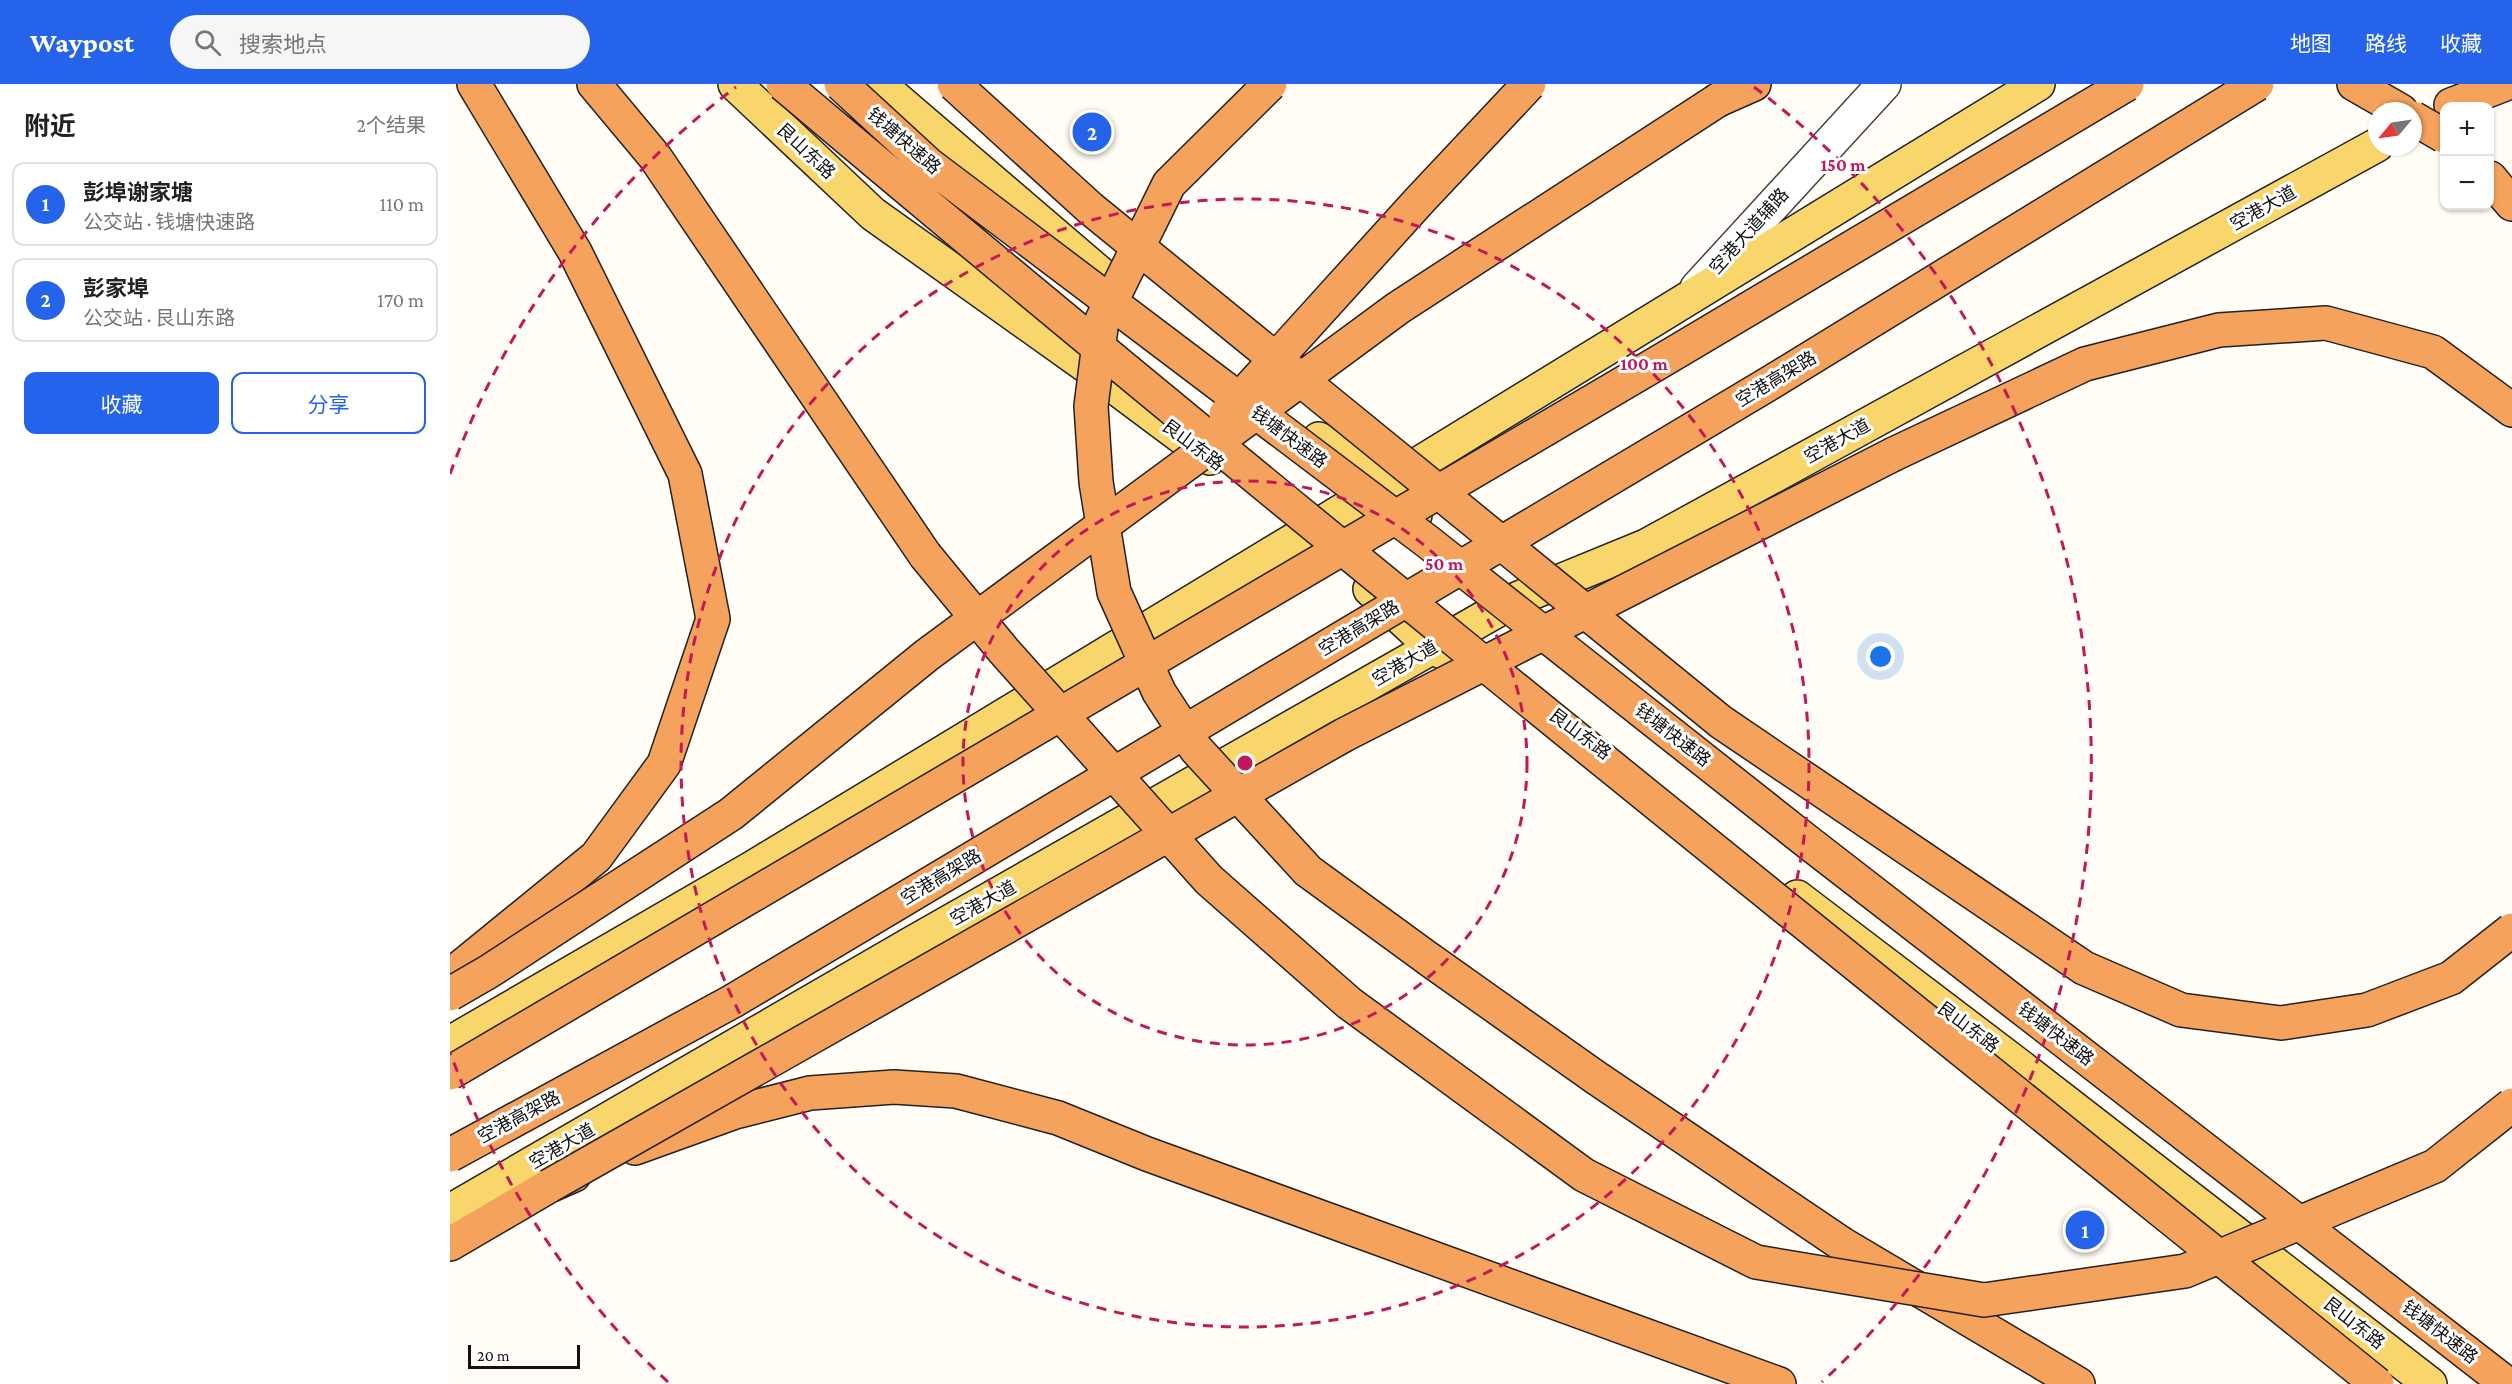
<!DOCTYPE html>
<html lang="zh">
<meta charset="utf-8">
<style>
body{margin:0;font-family:"Crimson Pro","Noto Sans SC",serif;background:#f6f6f6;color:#222}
.controls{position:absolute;right:18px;top:18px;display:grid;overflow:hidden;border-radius:12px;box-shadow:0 2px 4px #0004}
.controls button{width:54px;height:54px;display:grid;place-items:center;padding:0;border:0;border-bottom:2px solid #e0e0e0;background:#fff;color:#222;font:30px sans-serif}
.compass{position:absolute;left:1918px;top:18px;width:54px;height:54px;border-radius:50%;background:#fff;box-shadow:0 2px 4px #0004;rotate:241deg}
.scale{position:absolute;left:18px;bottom:15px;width:112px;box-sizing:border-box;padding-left:6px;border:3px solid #111;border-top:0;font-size:16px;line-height:21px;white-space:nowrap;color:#111;-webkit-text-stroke:4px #fff;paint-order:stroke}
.you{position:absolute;left:1431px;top:573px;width:21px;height:21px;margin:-15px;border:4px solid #fff;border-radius:50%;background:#1a73e8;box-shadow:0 0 0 9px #1a73e833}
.badge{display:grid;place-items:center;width:39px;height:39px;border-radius:50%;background:#2563eb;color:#fff;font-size:20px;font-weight:700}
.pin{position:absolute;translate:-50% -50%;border:3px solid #fff;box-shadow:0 2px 6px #0006}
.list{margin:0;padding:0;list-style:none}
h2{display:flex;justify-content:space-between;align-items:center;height:78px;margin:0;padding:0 24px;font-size:26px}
h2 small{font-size:20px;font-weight:400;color:#767676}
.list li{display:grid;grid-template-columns:39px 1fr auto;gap:18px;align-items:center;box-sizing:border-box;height:84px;margin:0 12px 12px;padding:0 12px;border:2px solid #e0e0e0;border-radius:12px}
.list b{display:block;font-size:22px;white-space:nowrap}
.list p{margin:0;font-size:20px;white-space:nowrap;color:#767676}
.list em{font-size:20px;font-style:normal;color:#767676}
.actions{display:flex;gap:12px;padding:18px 24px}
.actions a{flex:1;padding:14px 0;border:2px solid #2563eb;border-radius:12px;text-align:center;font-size:21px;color:#2563eb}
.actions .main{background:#2563eb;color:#fff}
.icon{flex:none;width:33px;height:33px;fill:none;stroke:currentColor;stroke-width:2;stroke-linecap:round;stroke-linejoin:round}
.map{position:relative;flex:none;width:2062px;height:1300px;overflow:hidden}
header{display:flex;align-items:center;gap:36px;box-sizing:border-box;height:84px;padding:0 30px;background:#2563eb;color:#fff}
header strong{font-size:28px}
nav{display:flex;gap:33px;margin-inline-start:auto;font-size:21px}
.search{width:420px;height:54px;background:#f6f6f6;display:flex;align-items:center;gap:15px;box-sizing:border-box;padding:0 21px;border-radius:33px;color:#767676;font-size:22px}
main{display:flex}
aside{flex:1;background:#fff}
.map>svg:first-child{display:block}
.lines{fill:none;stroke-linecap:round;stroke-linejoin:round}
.minor-casing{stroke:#444;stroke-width:36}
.major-casing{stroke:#222;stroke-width:36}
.highway-casing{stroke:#222;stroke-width:36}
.minor{stroke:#fff;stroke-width:33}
.major{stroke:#f9d66b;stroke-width:33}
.highway{stroke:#f5a25d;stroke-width:33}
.highway-bridge-casing{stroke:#222;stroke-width:36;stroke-linecap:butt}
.highway-bridge{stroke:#f5a25d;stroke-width:33}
.ring{fill:none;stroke:#c2185b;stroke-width:3;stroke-dasharray:10 8}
.labels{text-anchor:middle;stroke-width:6;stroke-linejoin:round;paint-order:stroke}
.street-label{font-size:18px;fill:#111;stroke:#fff}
.centre{fill:#c2185b;stroke:#fff;stroke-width:3}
.ring-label{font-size:18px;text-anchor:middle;font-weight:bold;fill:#c2185b;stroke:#fff;stroke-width:6;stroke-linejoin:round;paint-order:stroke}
</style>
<header>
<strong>Waypost</strong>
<div class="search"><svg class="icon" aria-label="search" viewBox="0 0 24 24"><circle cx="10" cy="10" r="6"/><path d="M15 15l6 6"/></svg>搜索地点</div>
<nav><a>地图</a><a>路线</a><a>收藏</a></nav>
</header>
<main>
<aside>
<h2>附近<small>2个结果</small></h2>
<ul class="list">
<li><span class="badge">1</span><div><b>彭埠谢家塘</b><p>公交站 · 钱塘快速路</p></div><em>110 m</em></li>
<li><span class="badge">2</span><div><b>彭家埠</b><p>公交站 · 艮山东路</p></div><em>170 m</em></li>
</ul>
<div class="actions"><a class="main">收藏</a><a>分享</a></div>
</aside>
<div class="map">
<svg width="2062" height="1300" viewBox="0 0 2062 1300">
<rect width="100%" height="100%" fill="#fffdf5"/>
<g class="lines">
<g class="minor-casing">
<path id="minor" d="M1247 204 1434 0"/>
</g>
<g class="major-casing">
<path id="major" d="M285 0 423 130 638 283 760 374
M429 0 667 204
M869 355 965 431
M920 505 982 563 1000 572
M1347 813 1572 984 1980 1300
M0 959 302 784 859 447 1588 0
M0 1127 464 858 1069 514 1196 462 1927 61"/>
</g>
<g class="highway-casing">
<path id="highway" d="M144 0 205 73 475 471
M1904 0 1951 27
M1268 16 1304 0
M2001 21 2055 0
M2040 94 2062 120
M1444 370 1635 280 1769 246 1876 239 1983 268 2062 326
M980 876 1145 993 1392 1160 1628 1300
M0 892 146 773 214 680 263 535 235 390 125 168 24 0
M185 1064 285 1028 360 1009 444 1003 506 1007 608 1034 697 1070 1329 1300
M0 1160 99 1102 124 1091"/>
</g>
<use href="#minor" class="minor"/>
<use href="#major" class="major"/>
<use href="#highway" class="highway"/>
<g class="highway-bridge-casing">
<path id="highway-bridge" d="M333 0C857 442 1393 870 1927 1300
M391 0 478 80 978 458 1354 755 2057 1300
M504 0 640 124 1271 638 1634 884 1731 926 1831 939 1917 926 2001 894 2062 846
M820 0 719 100 652 236 641 322 646 398 664 508 709 608 746 665 858 787 980 876
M1963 34 1994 52
M776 330 969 117 1079 0
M475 471 554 567 759 796 899 919 1134 1091 1306 1178 1534 1216 1735 1187 1985 1082 2062 1021
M0 910 38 888 281 730 477 571 948 224 1268 16
M0 989 1211 277 1677 0
M0 1071 283 917 1315 302 1807 0
M99 1102 894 651 1444 370"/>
</g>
<use href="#highway-bridge" class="highway-bridge"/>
</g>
<g class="ring">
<circle cx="795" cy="679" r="282"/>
<circle cx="795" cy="679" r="564"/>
<path d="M218 1298A846 846 0 0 1 0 968M0 390A846 846 0 0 1 286 3M1304 3A846 846 0 0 1 1372 1298"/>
</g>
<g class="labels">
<g class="street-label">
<text transform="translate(454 57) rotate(41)" y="6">钱塘快速路</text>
<text transform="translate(356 67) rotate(43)" y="6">艮山东路</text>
<text transform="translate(1813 124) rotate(-29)" y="6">空港大道</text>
<text transform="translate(1299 147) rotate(-48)" y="6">空港大道辅路</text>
<text transform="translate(1326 295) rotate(-31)" y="6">空港高架路</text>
<text transform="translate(839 353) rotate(37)" y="6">钱塘快速路</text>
<text transform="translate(1387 357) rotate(-29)" y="6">空港大道</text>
<text transform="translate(743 361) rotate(37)" y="6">艮山东路</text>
<text transform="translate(909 544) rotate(-31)" y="6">空港高架路</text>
<text transform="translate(955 579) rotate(-30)" y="6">空港大道</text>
<text transform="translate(1130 650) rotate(37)" y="6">艮山东路</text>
<text transform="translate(1223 651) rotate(38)" y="6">钱塘快速路</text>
<text transform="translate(491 793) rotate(-31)" y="6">空港高架路</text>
<text transform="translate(533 819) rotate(-29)" y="6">空港大道</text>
<text transform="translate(1518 943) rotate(37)" y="6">艮山东路</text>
<text transform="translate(1606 950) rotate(38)" y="6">钱塘快速路</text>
<text transform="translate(69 1033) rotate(-28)" y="6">空港高架路</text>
<text transform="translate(112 1062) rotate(-30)" y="6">空港大道</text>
<text transform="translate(1904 1239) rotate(38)" y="6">艮山东路</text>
<text transform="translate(1990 1248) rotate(38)" y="6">钱塘快速路</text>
</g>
</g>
<circle cx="795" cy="679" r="9" class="centre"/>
<g class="ring-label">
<text x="1393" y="87">150 m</text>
<text x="1194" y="286">100 m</text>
<text x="994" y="486">50 m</text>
</g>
</svg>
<div class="controls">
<button>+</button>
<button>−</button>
</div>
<svg class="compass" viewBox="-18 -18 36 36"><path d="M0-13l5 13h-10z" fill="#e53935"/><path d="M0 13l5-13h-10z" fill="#767676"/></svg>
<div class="scale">20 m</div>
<div class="you"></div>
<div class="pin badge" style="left:1635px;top:1146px">1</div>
<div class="pin badge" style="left:642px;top:48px">2</div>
</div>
</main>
